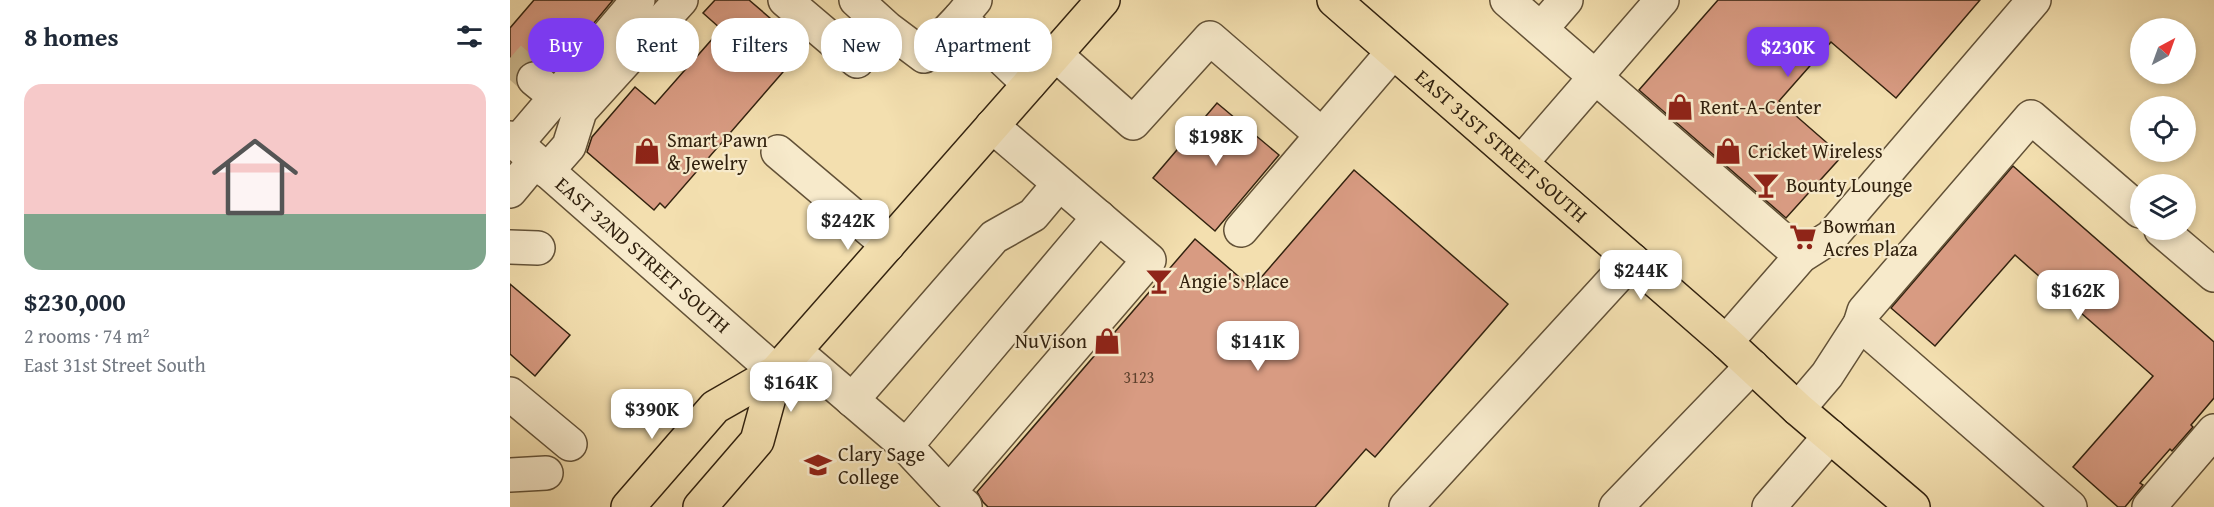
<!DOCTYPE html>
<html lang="en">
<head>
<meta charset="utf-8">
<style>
	body { margin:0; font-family:"Gentium Book Plus",serif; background:#f2f2f3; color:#1f2937; height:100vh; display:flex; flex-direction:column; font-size:22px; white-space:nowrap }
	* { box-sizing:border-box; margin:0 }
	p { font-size:20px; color:#747a83 }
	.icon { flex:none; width:33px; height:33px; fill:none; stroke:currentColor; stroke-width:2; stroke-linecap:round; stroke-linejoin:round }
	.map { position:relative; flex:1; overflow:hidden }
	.drawer { display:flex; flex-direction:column; background:#fff; width:510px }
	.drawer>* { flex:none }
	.guide { position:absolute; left:18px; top:18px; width:570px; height:54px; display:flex; gap:12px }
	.needle { width:39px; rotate:41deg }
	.fabs { position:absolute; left:1620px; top:18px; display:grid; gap:12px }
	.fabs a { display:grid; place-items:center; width:66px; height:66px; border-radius:50%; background:#fff; box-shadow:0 3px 9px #0003; font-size:30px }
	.price { position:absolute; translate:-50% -51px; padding:0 14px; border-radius:12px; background:#fff; color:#222; font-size:20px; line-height:39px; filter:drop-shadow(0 2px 3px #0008) }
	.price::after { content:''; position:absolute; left:50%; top:36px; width:18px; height:14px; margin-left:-9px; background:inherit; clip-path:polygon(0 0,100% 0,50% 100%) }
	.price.selected { background:#7c3aed; color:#fff }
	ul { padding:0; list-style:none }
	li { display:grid; align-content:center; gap:12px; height:318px; padding:0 24px }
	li+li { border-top:2px solid #e0e1e3 }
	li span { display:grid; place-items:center; height:186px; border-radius:18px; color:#555 }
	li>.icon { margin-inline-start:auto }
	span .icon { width:108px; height:108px; fill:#fffc; stroke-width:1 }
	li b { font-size:26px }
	h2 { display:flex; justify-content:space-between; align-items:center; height:72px; padding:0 24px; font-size:26px }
	.tag { padding:0 21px; border-radius:24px; background:#fff; box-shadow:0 3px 9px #0003; font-size:21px; line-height:54px }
	.tag.selected { background:#7c3aed; color:#fff }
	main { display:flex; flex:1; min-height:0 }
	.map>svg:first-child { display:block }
	.building { fill:#d89b82; stroke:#32220f; stroke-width:1.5 }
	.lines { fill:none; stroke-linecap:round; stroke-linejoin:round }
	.minor-tunnel { stroke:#ccb98f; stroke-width:33; stroke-dasharray:33 16; stroke-linecap:butt }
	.minor-casing { stroke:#625137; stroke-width:36 }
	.major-casing { stroke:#32220f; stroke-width:36 }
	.minor { stroke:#f7eacb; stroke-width:33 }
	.major { stroke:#f3dfaf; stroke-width:33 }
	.labels { text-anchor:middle; stroke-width:4.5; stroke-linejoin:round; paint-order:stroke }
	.number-label { font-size:16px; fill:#5c402c }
	.poi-label { font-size:20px; fill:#32220f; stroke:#f7eacb; text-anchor:start }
	.street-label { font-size:20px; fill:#32220f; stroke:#f7eacb }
</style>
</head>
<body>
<main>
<section class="drawer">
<h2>8 homes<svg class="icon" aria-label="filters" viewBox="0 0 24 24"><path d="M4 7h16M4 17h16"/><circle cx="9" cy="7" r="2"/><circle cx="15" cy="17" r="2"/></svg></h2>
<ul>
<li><span style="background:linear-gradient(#f6c9c9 70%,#7fa58c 0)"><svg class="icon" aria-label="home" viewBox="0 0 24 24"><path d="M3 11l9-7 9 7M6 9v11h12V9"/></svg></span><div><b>$230,000</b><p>2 rooms · 74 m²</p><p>East 31st Street South</p></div></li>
</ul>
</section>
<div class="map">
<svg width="1704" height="507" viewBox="0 0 1704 507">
	<rect width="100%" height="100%" fill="#f3dfaf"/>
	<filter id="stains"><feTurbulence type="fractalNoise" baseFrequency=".00333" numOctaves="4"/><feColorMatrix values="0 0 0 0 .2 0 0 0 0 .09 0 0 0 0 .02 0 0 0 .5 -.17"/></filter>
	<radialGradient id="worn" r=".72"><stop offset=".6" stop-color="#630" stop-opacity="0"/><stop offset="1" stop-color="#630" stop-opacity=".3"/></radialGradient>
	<g class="building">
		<polygon points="24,0 103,0 44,71 28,61 18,61 9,68 6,75 6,83 0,77 0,28"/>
		<polygon points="205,0 239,0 288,42 279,51 286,57 155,208 150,203 144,210 77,152 82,137 125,87 145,104 211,29 193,13"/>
		<polygon points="1208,0 1470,0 1386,98 1321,42 1269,101 1332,156 1276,218 1129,90"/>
		<polygon points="707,103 769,155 705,231 643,178"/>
		<polygon points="1503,166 1704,342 1704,398 1681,425 1683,427 1662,451 1660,449 1630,483 1633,485 1615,507 1608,507 1563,467 1643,376 1505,255 1425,346 1381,308"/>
		<polygon points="844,170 998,304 865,457 856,449 805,507 478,507 473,502 467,492 685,239 742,288"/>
		<polygon points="0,284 60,335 25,376 0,354"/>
	</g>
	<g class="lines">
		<polyline class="minor-tunnel" points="0,58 24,79"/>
		<defs>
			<g id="minor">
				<polyline points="275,0 347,61"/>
				<polyline points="346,0 378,29 414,56 450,18"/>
				<polyline points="465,0 450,18 519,84"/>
				<polyline points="997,0 1291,256"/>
				<polyline points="1031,29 1056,0"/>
				<polyline points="545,54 623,123 700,38 812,135"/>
				<polyline points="46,97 128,0"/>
				<path id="s1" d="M0 138 266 372"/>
				<polyline points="6,144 46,97 24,79"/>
				<polyline points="268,152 378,245"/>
				<polyline points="1011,163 1152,0"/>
				<polyline points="37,171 59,146 70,111 171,0"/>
				<polyline points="0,191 25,161"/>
				<polyline points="731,230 883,52"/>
				<polyline points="1651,230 1704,275"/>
				<polyline points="0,247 28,248"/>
				<polyline points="1350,324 1354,311 1521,117 1630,211"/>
				<polyline points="1216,342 1291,256 1321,237 1524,0"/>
				<polyline points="285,351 396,446 439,492 455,506"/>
				<polyline points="0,394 60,444"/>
				<polyline points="342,400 484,237 523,215 549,184"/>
				<polyline points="1288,409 1317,375 1350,324 1560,507"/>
				<polyline points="396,446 589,217"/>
				<polyline points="0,475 36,473"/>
				<polyline points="439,492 639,260 482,126"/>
				<polyline points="896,507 1122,260"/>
				<polyline points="1106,507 1242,366"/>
				<polyline points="1259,507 1320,436"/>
				<polyline points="1639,507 1704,431"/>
			</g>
			<g id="major">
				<path id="s2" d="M824 0 1216 342 1288 409 1403 507"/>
				<polyline points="118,507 205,407 266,372 593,0"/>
				<polyline points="190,507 247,441 266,372"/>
			</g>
		</defs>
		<use href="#minor" class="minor-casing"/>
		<use href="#major" class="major-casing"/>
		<use href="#minor" class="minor"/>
		<use href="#major" class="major"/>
	</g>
	<defs>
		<symbol id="shop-bare" viewBox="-9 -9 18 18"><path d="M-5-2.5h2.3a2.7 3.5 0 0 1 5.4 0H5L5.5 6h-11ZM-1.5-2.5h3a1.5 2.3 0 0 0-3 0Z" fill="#8f2418" stroke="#f7eacb" stroke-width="2.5" paint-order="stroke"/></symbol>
		<symbol id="bar-bare" viewBox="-9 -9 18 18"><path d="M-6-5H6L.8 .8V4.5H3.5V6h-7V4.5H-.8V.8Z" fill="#8f2418" stroke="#f7eacb" stroke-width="2.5" paint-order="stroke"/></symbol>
		<symbol id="supermarket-bare" viewBox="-9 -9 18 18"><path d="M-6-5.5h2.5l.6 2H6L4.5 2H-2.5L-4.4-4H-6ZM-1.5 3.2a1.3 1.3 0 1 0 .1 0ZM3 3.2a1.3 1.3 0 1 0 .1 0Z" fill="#8f2418" stroke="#f7eacb" stroke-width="2.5" paint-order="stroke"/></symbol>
		<symbol id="university-bare" viewBox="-9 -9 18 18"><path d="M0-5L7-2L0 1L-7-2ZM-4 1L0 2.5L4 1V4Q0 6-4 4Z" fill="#8f2418" stroke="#f7eacb" stroke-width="2.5" paint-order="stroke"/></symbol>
	</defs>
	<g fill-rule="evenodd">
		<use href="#shop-bare" x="1151" y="88" width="38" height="38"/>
		<use href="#shop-bare" x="118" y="132" width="38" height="38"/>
		<use href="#shop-bare" x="1199" y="132" width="38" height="38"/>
		<use href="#bar-bare" x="1237" y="166" width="38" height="38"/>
		<use href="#supermarket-bare" x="1274" y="218" width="38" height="38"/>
		<use href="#bar-bare" x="630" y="262" width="38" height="38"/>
		<use href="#shop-bare" x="578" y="322" width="38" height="38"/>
		<use href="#university-bare" x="289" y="446" width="38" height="38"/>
	</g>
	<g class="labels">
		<g class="number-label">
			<text x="629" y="383">3123</text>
		</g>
		<g class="poi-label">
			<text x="1190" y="114">Rent-A-Center</text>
			<text x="157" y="147">Smart Pawn<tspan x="157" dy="23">&amp; Jewelry</tspan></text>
			<text x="1238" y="158">Cricket Wireless</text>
			<text x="1276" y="192">Bounty Lounge</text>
			<text x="1313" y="233">Bowman<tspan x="1313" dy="23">Acres Plaza</tspan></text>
			<text x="669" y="288">Angie's Place</text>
			<text x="577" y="348" text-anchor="end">NuVison</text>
			<text x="328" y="461">Clary Sage<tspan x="328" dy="23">College</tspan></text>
		</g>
		<g class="street-label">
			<text dy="7" stroke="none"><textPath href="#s2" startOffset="222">EAST 31ST STREET SOUTH</textPath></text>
			<text dy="7" stroke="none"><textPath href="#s1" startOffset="177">EAST 32ND STREET SOUTH</textPath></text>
		</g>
	</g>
	<rect width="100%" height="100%" filter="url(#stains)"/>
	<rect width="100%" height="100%" fill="url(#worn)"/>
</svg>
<div class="fabs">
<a><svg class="needle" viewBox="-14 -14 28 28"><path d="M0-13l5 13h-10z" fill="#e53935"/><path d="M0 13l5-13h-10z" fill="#747a83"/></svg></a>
<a><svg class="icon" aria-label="locate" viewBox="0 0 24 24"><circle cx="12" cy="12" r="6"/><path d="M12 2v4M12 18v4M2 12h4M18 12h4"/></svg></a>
<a><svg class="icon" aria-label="layers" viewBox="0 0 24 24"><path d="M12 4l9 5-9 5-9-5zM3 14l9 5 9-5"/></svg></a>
</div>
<b class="price selected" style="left:1278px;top:78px">$230K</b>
<b class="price" style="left:706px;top:167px">$198K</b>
<b class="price" style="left:338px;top:251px">$242K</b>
<b class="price" style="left:1131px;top:301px">$244K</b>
<b class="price" style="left:1568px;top:321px">$162K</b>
<b class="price" style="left:748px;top:372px">$141K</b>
<b class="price" style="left:281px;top:413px">$164K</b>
<b class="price" style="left:142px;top:440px">$390K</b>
<div class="guide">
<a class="tag selected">Buy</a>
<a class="tag">Rent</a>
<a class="tag">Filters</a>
<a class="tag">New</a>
<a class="tag">Apartment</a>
</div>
</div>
</main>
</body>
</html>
